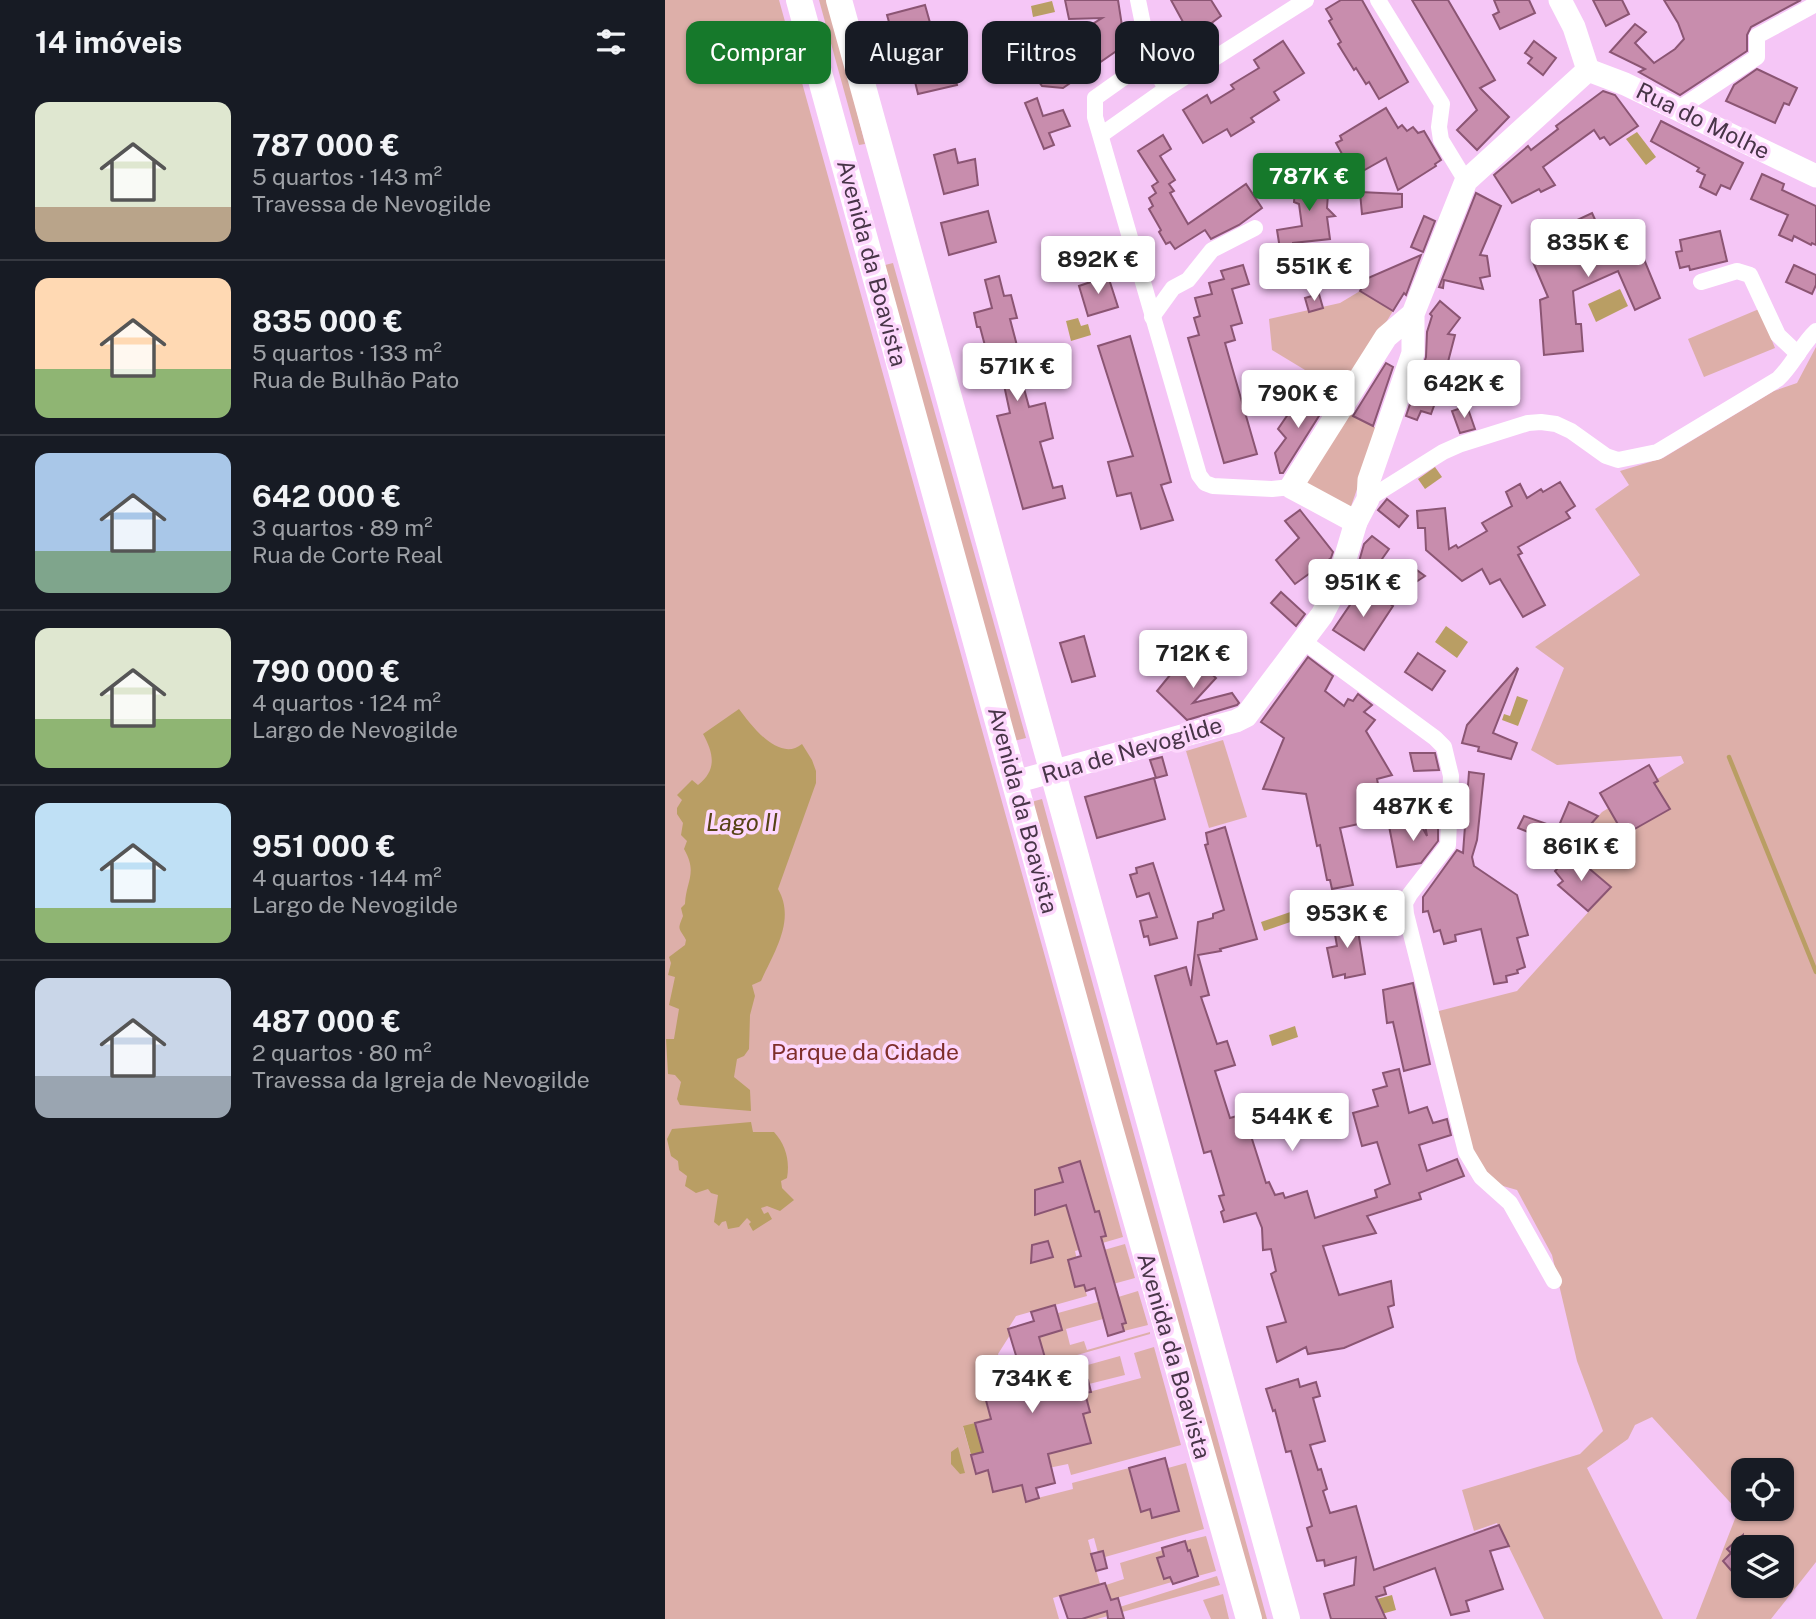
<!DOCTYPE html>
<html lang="pt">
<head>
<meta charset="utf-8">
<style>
	body { margin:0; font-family:"Public Sans",sans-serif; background:#242831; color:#f1f3f6; height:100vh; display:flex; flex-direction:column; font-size:26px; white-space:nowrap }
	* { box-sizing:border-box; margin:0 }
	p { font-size:23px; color:#9ea1a6 }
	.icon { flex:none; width:38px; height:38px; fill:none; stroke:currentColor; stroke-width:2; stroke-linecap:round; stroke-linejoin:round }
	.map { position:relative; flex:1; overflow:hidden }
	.side { display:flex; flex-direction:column; background:#171b24; width:665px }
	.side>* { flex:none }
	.guide { position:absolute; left:21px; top:21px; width:665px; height:63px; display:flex; gap:14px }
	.controls { position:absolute; left:1066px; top:1458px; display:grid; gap:14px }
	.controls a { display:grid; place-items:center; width:63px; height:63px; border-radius:14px; background:#171b24; box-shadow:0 2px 5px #0004; font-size:35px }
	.price { position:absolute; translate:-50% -60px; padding:0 16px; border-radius:7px; background:#fff; color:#222; font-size:23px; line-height:46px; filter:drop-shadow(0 2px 4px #0008) }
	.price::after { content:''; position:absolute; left:50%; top:42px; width:21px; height:16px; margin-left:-10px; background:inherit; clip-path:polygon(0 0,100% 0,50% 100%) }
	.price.current { background:#16792b; color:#fff }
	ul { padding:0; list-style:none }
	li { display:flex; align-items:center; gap:21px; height:175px; padding:0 35px }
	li+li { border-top:2px solid #363941 }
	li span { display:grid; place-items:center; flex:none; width:196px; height:140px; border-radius:14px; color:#555 }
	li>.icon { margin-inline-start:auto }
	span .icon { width:84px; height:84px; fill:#fffc; stroke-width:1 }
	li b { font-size:30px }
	h2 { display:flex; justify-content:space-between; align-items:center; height:84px; padding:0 35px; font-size:30px }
	.pill { padding:0 24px; border-radius:14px; background:#171b24; box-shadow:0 2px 5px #0004; font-size:24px; line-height:63px }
	.pill.current { background:#16792b; color:#fff }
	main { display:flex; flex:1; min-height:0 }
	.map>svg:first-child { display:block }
	.green { fill:#ddafa9; fill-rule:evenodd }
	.water { fill:#b99e64 }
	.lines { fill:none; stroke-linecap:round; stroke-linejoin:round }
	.stream { stroke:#b99e64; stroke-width:4.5 }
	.building { fill:#c88dad; stroke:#8b5573; stroke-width:2 }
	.street { stroke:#fff; stroke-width:16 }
	.secondary { stroke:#fff; stroke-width:23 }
	.primary { stroke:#fff; stroke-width:26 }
	.labels { text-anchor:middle; stroke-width:7; stroke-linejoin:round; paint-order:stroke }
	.street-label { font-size:23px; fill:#483548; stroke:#fdd7fd }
	.park-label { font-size:23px; fill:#7f2f2b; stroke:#fdd7fd }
	.water-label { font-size:24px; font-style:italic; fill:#564315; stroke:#fdd7fd }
</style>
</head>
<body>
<main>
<section class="side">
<h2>14 imóveis<svg class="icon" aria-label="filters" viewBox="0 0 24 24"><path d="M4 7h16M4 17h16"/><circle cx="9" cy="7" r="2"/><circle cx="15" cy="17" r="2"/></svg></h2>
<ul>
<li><span style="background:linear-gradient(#dfe7d0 75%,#b9a48a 0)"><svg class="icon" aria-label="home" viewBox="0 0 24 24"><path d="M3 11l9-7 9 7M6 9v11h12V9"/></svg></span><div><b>787 000 €</b><p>5 quartos · 143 m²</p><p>Travessa de Nevogilde</p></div></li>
<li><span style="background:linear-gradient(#ffd9b3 65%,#8fb573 0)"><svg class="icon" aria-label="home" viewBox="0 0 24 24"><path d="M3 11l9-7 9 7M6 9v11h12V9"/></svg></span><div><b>835 000 €</b><p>5 quartos · 133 m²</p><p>Rua de Bulhão Pato</p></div></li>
<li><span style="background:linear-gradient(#a9c7e8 70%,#7fa58c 0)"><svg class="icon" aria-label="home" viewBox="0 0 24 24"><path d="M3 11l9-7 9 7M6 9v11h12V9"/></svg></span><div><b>642 000 €</b><p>3 quartos · 89 m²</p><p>Rua de Corte Real</p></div></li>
<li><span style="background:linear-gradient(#dfe7d0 65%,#8fb573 0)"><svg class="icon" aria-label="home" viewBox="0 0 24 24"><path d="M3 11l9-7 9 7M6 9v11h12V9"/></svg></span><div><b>790 000 €</b><p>4 quartos · 124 m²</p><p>Largo de Nevogilde</p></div></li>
<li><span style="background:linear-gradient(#bfe0f5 75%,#8fb573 0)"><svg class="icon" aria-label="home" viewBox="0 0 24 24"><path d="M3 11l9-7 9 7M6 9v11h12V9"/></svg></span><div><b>951 000 €</b><p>4 quartos · 144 m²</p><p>Largo de Nevogilde</p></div></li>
<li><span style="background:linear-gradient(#c9d6e8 70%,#9aa5b1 0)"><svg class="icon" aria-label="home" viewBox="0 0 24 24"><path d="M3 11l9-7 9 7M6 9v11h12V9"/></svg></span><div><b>487 000 €</b><p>2 quartos · 80 m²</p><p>Travessa da Igreja de Nevogilde</p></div></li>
</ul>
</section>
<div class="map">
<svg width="1151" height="1619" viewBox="0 0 1151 1619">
	<rect width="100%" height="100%" fill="#f5c6f6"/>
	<g class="green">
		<polygon points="0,0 114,0 458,1237 410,1251 413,1264 405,1267 410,1287 419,1285 422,1296 351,1316 343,1329 345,1335 333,1354 343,1387 319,1393 326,1419 298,1427 311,1473 426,1443 418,1414 420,1393 476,1378 469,1353 489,1347 516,1445 406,1475 403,1464 354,1474 361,1501 408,1489 407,1483 464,1468 476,1511 485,1509 488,1518 514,1510 503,1468 521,1463 539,1529 440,1557 438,1551 433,1553 429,1538 423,1540 435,1584 388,1598 394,1619 0,1619"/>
		<polygon points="154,0 164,0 200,144 194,145"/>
		<polygon points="228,263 361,738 349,741 220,265"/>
		<polygon points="695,291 728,311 678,393 607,350 604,319 675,303"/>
		<polygon points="1094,309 1110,348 1039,377 1023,339"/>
		<path d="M1151 347V1562L1106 1619H1031L1073 1511 987 1417 970 1425 963 1439 922 1468 998 1619H879L832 1523 809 1531 797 1490 915 1454 938 1431 912 1361 887 1255 852 1190 838 1186 813 1168 766 1013 852 991 945 888 903 850 937 812 1019 763 1016 756 892 765 866 750 899 668 870 647 975 575 930 509 964 485 955 471 998 458 1109 391 1132 383ZM1078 1470H1116V1508H1078ZM1078 1547H1116V1586H1078Z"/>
		<polygon points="680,411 713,429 683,515 633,487"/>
		<polygon points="558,740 582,817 544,828 521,751"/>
		<polygon points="377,799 602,1619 592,1619 366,802"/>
		<polygon points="460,1244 470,1278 448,1284 439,1250"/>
		<polygon points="473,1291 483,1325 459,1331 457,1324 461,1323 450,1298"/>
		<polygon points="433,1302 438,1319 401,1329 405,1345 419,1341 422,1350 485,1332 485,1334 381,1364 374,1337 397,1330 393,1313"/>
		<polygon points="455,1356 460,1375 424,1384 419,1366"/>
		<polygon points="541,1536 551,1571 533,1576 525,1551 523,1551 520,1541"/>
		<polygon points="498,1550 499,1556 492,1559 499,1579 506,1577 507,1582 445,1600 441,1585 459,1579 455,1563"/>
		<polygon points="552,1576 555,1585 432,1619 417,1619"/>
		<polygon points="558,1594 564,1619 546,1619 538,1600"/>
	</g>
	<g class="water">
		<polygon points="387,1 390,12 368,17 366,6"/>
		<polygon points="972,132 991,157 981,165 961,139"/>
		<polygon points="955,289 963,306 931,322 923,304"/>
		<polygon points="413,318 416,326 423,324 426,335 406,341 401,321"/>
		<polygon points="770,467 777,477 760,489 753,479"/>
		<polygon points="781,626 803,642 792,658 770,642"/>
		<polygon points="852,696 863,700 853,726 837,720 839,714 845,716"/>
		<path d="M74 709C86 725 114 763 137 744L147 760 151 771V783L113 889C131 920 109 952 96 981L87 985 90 996 85 1015 84 1049 79 1056 72 1059 69 1077 85 1090 86 1111 15 1105 12 1099 16 1082 10 1075 3 1074 1 1039H9L14 1009 4 1005 10 977 3 975 6 963 4 957 20 945 21 940C14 927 12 931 18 916L16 908 20 904C21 881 33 873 19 849L22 841 16 835 18 823 12 814V808L17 800 12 795 27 780 33 785C52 770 49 754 38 734Z"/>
		<polygon points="634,909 637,918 599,931 596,922"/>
		<polygon points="630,1026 633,1037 607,1046 604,1035"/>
		<path d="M86 1122 88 1132H109C121 1145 125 1161 122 1178L116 1181 117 1188 129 1200 115 1211 102 1206 96 1208 99 1214 103 1212 107 1219 88 1231 84 1224 86 1222 82 1218 74 1227 63 1229 61 1221 57 1222 54 1226 49 1222 53 1195 46 1193 43 1189 31 1193 20 1186 22 1176 14 1170 13 1161 6 1156 2 1139 7 1129Z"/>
		<polygon points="310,1423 318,1452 306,1455 298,1426"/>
		<polygon points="293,1447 300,1473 295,1474 286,1464 286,1452"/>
		<polygon points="727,1595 731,1610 706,1617 701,1602"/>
	</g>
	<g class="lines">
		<polyline class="stream" points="1064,757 1151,972"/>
	</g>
	<g class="building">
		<polygon points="400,0 453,0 460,45 398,88 377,86 366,71 397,52 400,41 437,18 404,19"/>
		<polygon points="506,0 546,0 556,16 529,36 527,31 524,33"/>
		<polygon points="676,0 697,0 743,82 714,99 704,82 701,84 691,68 689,70 673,44 676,42 664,21 667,19 661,9"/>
		<polygon points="747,0 783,0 830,80 815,88 844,117 812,150 792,130 812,110"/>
		<polygon points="829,0 864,0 870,13 835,29 828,15 834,12"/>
		<polygon points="928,0 957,0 964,14 941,26"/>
		<polygon points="999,0 1136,0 1086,27 1082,35 1082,51 1015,95 974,72 980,69 945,52 970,24 981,32 970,43 989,63 1010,49 1019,39 1013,23"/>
		<polygon points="260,5 273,51 283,49 292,85 253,94 241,44 231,47 222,15"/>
		<polygon points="618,41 639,73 609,92 614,100 586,118 589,122 566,136 562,129 538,143 518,110 542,95 546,103 569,89 566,85 594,68 589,60"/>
		<polygon points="869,41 891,58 878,75 863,63 867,58 860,53"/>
		<polygon points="1092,69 1132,88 1124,105 1119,103 1110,123 1061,101 1069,85"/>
		<polygon points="938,91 950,95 973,126 945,145 939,137 935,139 929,130 878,167 890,185 876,192 874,189 847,203 829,175 863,146 866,150 893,129 891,126"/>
		<polygon points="372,98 378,116 398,110 405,126 384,133 389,145 379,149 360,103"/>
		<polygon points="721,108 733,128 737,125 742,131 748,127 753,133 759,131 776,160 770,164 771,166 733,190 721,158 689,176 671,143 677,140 675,136"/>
		<polygon points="996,121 1078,163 1065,189 1056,185 1051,195 1035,187 1040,175 1032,171 1034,168 986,141"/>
		<polygon points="498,135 506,149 495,156 510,180 504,184 509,191 505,193 523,224 581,184 597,208 574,225 546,239 540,230 510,249 505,242 501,244 494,232 496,230 484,209 488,206 484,198 491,193 487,186 493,182 473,151"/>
		<polygon points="290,149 293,163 310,159 313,185 279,194 269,155"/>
		<polygon points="1097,174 1119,184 1117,190 1151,206 1151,245 1147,243 1146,245 1129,236 1127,241 1114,235 1123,215 1086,199"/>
		<polygon points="631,176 664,180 662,208 670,216 662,217 665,239 628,243 628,247 615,249 612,230 637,226 634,204 629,202"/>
		<polygon points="695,192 737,194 737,207 697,214"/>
		<polygon points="811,193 836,206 815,255 822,256 825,276 815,278 818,289 779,280 778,288 774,287"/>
		<polygon points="323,211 331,242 284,255 276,223"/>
		<polygon points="927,213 937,235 964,223 995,298 970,310 953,271 908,291 911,324 916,324 918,351 879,355 875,300 883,297 868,262 893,251 891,247 917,236 910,221"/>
		<polygon points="759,216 770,221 758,252 746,247"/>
		<polygon points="1055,231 1062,261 1025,270 1024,266 1015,268 1011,252 1017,251 1015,240"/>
		<polygon points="756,255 741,295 739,293 728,311 695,291 703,278"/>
		<polygon points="578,265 584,284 567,289 577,323 566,326 570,340 560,343 592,454 559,463 523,338 534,335 529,318 535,316 530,298 547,294 544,283 559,279 556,271"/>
		<polygon points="1129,265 1151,275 1151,285 1147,294 1121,282"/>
		<polygon points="334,276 339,296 346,295 352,318 345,319 361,380 357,381 364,407 380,403 388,438 375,442 388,488 397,486 400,498 358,509 332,416 345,413 339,385 331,387 315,327 312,327 309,313 327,308 320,280"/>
		<polygon points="443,276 453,307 423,316 414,286"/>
		<polygon points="654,294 658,308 644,312 640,298"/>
		<polygon points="775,301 795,318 783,334 790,335 778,381 766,414 756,411 752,420 741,416 761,357 762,332 767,316 765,314"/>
		<polygon points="465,336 506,482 496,485 508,520 476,529 466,493 452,496 443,462 468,456 433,346"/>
		<polygon points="721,363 728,367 708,426 688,416"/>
		<polygon points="668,387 671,389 618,473 615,473 610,453 621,438 613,429 628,407 633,410 639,400 652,408"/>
		<polygon points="802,406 810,429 795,433 787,411"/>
		<polygon points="895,482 910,506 901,512 905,518 853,547 857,553 853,555 880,605 858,617 835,579 825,584 817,569 797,581 761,550 760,528 753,528 752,511 780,508 784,549 791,545 793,548 822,531 817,523 847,506 841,492 855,484 862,498 876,489 878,492"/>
		<polygon points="722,499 743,516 734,527 713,510"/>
		<polygon points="635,510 668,552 666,558 630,584 611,560 634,538 620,521"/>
		<polygon points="707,536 724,549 703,579 691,572 699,544"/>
		<polygon points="742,563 760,576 742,588 730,571"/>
		<polygon points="704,590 728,606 699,650 668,630 687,602"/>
		<polygon points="616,592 640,614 631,626 606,603"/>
		<polygon points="419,636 430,676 407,682 395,643"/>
		<polygon points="523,653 551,678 528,703 567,693 574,703 572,705 522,720 492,691"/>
		<polygon points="753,653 780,671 767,690 740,672"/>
		<polygon points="643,657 668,676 660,691 679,706 683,699 688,701 693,694 707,705 699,712 710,720 701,731 727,775 712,779 713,784 710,785 717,819 675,828 688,885 667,889 665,880 662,880 655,845 652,846 641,794 598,789 619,738 596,722"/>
		<polygon points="852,668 853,669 828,733 852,743 846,759 813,751 814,747 797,743 802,725"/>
		<polygon points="745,753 770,753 774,770 749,771"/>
		<polygon points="497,757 502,775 491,778 485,760"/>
		<polygon points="984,765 993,781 989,783 1005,809 959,835 935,793"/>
		<polygon points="804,772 819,774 812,840 807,857 809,866 852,895 863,935 852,938 860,967 852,970 853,973 841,976 842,982 829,984 816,929 790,935 791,941 779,944 775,930 769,932 763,911 758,912 758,897 792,850 798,853"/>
		<polygon points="489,778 500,819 432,838 420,797"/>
		<polygon points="904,802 933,816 905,848 853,828 859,816 893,828"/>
		<polygon points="741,822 742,827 756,825 762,836 760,825 773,822 773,841 756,863 732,867 724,826"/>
		<polygon points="560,827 592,939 555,949 556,951 533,955 544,995 536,997 552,1044 562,1041 570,1065 550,1071 565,1118 579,1114 601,1183 604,1182 610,1195 618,1193 620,1198 642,1191 650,1218 712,1197 710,1190 725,1184 712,1142 697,1146 688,1113 713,1106 708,1090 722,1086 718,1073 734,1069 744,1113 762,1107 768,1123 782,1119 786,1135 754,1145 762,1171 792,1159 799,1176 754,1193 756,1199 702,1216 711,1233 658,1246 674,1295 726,1281 729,1305 723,1307 728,1327 679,1348 643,1354 641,1347 612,1362 602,1327 621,1322 606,1274 611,1271 606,1249 598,1250 597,1228 591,1213 559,1222 556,1212 559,1210 554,1196 559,1195 546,1151 539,1153 490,976 521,967 526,986 533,922 548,918 548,914 559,910 540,845 543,844 541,833"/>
		<polygon points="907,854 946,887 923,911 893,885 898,881 890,871"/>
		<polygon points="488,863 512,938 485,945 483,936 479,937 475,921 492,917 484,893 472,897 465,875 472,873 471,868"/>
		<polygon points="691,918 700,974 680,978 680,974 668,977 662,948 672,946 668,923"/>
		<polygon points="748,983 765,1064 739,1071 728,1022 722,1023 718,990"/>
		<polygon points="415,1161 430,1212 434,1211 441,1236 436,1237 461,1323 457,1324 459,1331 443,1336 430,1288 421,1291 419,1285 410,1287 403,1260 416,1256 401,1205 370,1215 370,1190 398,1182 394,1168"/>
		<polygon points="383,1241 388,1257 366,1263 367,1245"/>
		<polygon points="390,1305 397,1330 374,1337 385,1375 409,1368 414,1383 423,1380 426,1392 420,1393 425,1412 418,1414 426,1443 383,1454 390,1483 371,1488 374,1498 361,1502 357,1485 328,1492 323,1470 311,1474 306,1455 318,1452 310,1423 326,1419 319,1393 359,1382 343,1329 369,1321 366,1312"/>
		<polygon points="633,1379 635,1387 651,1382 655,1396 648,1398 660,1441 645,1445 653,1470 656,1469 662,1489 658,1491 665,1513 691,1506 709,1570 834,1525 844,1546 825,1551 838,1589 801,1601 804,1611 786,1615 770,1568 719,1587 721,1594 711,1597 721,1619 666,1619 659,1594 689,1585 691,1557 660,1566 659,1560 652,1561 642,1528 647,1526 626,1451 621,1452 610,1410 608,1411 601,1389"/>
		<polygon points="500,1458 514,1511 487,1518 485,1509 476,1512 464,1468"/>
		<polygon points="1078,1535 1078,1584 1058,1561 1066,1553 1062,1549"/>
		<polygon points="520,1541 523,1551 525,1550 533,1576 508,1584 505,1577 499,1579 492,1558 499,1556 497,1548"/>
		<polygon points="438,1551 442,1568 431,1571 426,1554"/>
		<polygon points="440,1583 446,1600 453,1598 459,1619 443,1619 442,1611 417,1619 403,1619 395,1596"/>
	</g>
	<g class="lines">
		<g class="street">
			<polyline points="473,0 485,59 430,98 430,117 534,475 540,483 548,486 607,489 626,487"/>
			<polyline points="713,0 777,104 774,127 776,140 801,181"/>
			<polyline points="485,59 501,89"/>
			<polyline points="1012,110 1092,57 1092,36 1151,4"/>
			<polyline points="436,135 501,89 641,0"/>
			<polyline points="1036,282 1072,271 1085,275 1113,335 1133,354"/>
			<polyline points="487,317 508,288 523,280 547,250 590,228"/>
			<path d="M703 499 778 452 796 444 863 423 876 422 891 424 906 431 941 456 953 460 992 452 1113 379C1128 365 1136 345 1151 331"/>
			<polyline points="638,641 770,738 779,747 786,776 783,845 745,894 740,903 741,914 801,1152 816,1177 845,1203 889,1281"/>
		</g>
		<g class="secondary">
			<polyline points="895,0 909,27 923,70"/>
			<polyline points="923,70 960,84 1151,176"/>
			<polyline points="748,314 721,337 626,487 691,522 703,499 704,480 748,353 748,314 801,181 923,70"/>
			<polyline points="350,782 571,721 581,716 657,615 672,586 691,522"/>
		</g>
		<g class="primary">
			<polyline points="134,0 443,1121 584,1619"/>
			<polyline points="174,0 622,1619"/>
		</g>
	</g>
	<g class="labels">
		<g class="street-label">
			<text transform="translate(1038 121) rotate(26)" y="8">Rua do Molhe</text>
			<text transform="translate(207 263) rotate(75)" y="8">Avenida da Boavista</text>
			<text transform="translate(467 750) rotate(-16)" y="8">Rua de Nevogilde</text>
			<text transform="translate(358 810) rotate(75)" y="8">Avenida da Boavista</text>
			<text transform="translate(509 1356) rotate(74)" y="8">Avenida da Boavista</text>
		</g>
		<g class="park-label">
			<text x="200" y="1060">Parque da Cidade</text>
		</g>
		<g class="water-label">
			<text x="77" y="831">Lago II</text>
		</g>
	</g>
</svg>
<div class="controls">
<a><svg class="icon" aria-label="locate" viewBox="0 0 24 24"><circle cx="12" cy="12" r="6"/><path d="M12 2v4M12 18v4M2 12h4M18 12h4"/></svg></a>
<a><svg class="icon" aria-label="layers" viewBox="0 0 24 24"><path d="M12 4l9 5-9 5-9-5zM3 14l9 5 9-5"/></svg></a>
</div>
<b class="price current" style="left:644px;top:213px">787K €</b>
<b class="price" style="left:923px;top:279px">835K €</b>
<b class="price" style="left:433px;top:296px">892K €</b>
<b class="price" style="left:649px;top:303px">551K €</b>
<b class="price" style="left:352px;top:403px">571K €</b>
<b class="price" style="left:799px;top:420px">642K €</b>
<b class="price" style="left:633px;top:430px">790K €</b>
<b class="price" style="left:698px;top:619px">951K €</b>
<b class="price" style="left:528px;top:690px">712K €</b>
<b class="price" style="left:748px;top:843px">487K €</b>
<b class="price" style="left:916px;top:883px">861K €</b>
<b class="price" style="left:682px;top:950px">953K €</b>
<b class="price" style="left:627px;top:1153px">544K €</b>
<b class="price" style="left:367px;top:1415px">734K €</b>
<div class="guide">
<a class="pill current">Comprar</a>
<a class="pill">Alugar</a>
<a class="pill">Filtros</a>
<a class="pill">Novo</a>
</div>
</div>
</main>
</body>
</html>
